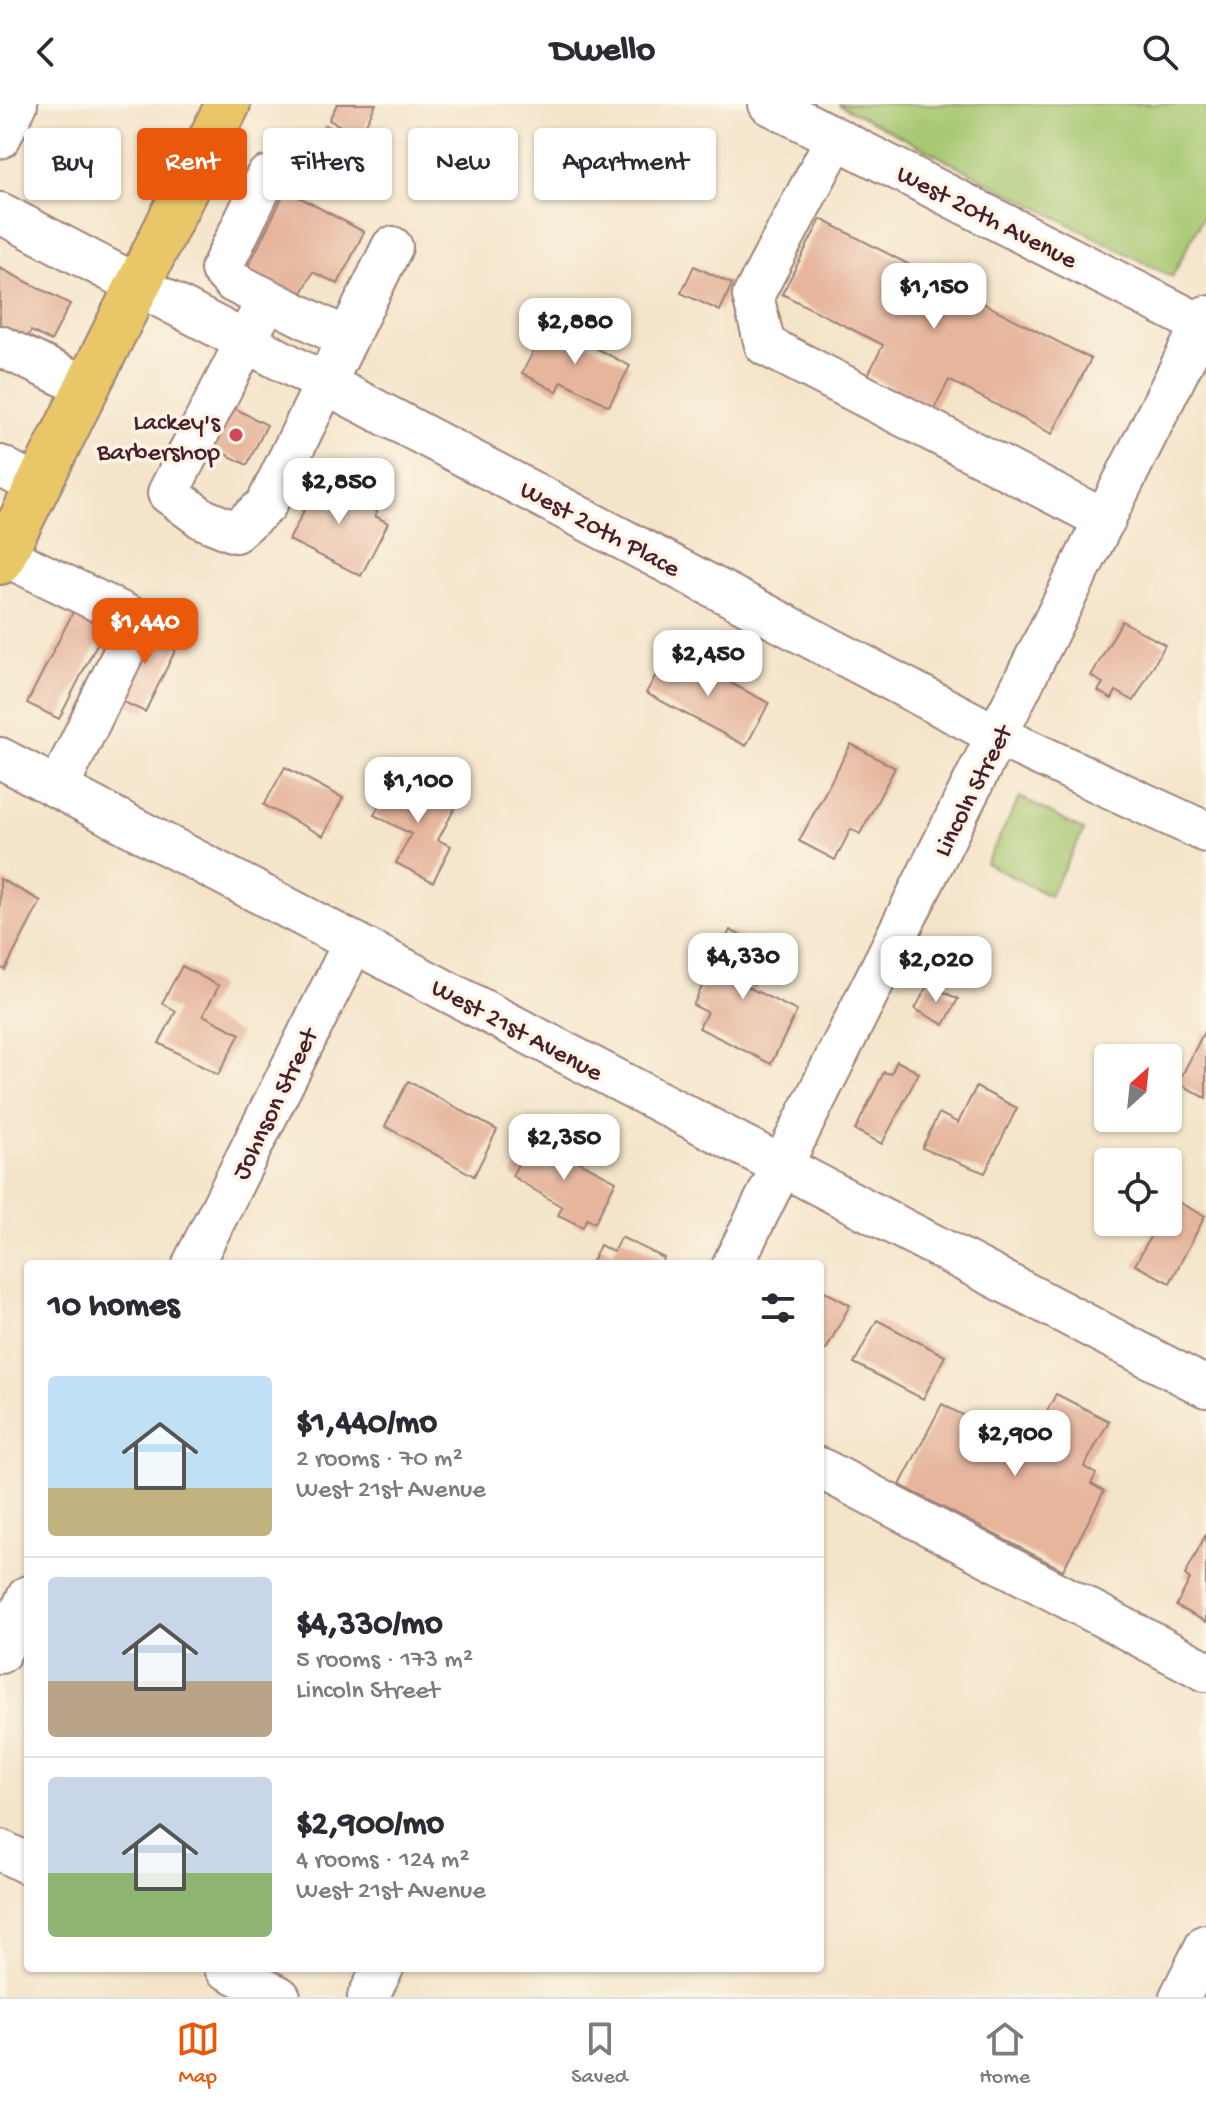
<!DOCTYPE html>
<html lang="en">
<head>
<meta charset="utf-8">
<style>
	body { margin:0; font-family:"Gochi Hand",sans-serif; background:#f7f7f7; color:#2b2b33; height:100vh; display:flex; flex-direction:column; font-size:30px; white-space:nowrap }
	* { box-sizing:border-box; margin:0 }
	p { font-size:26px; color:#7c7c81 }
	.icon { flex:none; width:44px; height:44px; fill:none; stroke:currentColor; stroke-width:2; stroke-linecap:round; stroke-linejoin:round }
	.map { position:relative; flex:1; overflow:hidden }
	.panel { position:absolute; left:24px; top:1156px; width:800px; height:712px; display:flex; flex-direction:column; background:#fff; border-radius:8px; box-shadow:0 2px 6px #0004 }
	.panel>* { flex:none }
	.guide { position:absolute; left:24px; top:24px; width:800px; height:72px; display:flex; gap:16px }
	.needle { width:52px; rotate:27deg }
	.controls { position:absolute; left:1094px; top:940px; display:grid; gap:16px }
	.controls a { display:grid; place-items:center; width:88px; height:88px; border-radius:8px; background:#fff; box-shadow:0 2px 6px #0004; font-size:40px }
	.price { position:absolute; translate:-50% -68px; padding:0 18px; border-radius:16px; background:#fff; color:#222; font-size:26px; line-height:52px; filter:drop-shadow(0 2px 4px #0008) }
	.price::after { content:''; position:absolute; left:50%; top:48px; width:24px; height:18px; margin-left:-12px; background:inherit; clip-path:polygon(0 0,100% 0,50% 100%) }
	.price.selected { background:#ea580c; color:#fff }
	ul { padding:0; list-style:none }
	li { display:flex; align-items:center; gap:24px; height:200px; padding:0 24px }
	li+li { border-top:2px solid #e1e1e2 }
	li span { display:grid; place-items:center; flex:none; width:224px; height:160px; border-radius:8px; color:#555 }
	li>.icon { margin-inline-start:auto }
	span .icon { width:96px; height:96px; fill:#fffc; stroke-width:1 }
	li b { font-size:34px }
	h2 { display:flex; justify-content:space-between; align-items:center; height:96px; padding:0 24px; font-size:34px }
	.chip { padding:0 28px; border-radius:8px; background:#fff; box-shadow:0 2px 6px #0004; font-size:28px; line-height:72px }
	.chip.selected { background:#ea580c; color:#fff }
	header { display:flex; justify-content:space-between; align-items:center; height:104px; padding:0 24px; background:#fff; font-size:36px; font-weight:800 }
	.tabs { display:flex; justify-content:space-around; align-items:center; height:112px; border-top:2px solid #e1e1e2; background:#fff; font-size:22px; color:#7c7c81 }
	.tabs a { display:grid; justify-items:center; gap:4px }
	.tabs .selected { color:#ea580c }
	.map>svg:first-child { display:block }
	.green { fill:#a5c66e; stroke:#78724c; stroke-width:2 }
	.building { fill:#e6b59c }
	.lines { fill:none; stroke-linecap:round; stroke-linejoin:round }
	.minor-casing { stroke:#9f827a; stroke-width:44 }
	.major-casing { stroke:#9f827a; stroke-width:48 }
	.minor { stroke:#fff; stroke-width:40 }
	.major { stroke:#e9c769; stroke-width:44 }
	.poi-dot { fill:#d1495b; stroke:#fcf5e5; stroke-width:3 }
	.labels { text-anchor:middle; stroke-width:7; stroke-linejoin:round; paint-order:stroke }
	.street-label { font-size:26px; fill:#4a1f2b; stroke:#fcf5e5 }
	.poi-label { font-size:26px; fill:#4a1f2b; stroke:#fcf5e5; text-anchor:end }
</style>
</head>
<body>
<header><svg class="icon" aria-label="back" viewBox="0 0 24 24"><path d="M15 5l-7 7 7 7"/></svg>Dwello<svg class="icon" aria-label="search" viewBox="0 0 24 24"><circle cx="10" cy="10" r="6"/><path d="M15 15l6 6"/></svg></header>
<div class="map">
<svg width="1206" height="1893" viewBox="0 0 1206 1893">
	<rect width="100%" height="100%" fill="#fcf5e5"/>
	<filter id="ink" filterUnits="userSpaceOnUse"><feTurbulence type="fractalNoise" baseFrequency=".0125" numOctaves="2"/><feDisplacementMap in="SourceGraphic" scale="16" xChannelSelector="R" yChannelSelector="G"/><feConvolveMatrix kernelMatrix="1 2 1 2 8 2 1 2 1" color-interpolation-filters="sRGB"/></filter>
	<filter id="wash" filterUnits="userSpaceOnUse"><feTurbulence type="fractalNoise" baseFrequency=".006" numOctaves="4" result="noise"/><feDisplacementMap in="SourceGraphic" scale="32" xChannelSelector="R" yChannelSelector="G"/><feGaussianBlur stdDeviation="1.8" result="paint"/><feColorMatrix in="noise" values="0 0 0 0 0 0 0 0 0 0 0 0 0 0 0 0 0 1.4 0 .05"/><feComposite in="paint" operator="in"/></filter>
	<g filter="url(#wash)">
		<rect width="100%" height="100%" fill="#f4e5ca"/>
		<g class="green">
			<polygon points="838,0 1206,0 1206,107 1172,173"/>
			<polygon points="1020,693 1084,727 1049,792 986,759"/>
		</g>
		<g id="blocks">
			<g class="building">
				<polygon points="337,0 376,0 360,32 329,16"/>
				<polygon points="325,21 360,39 337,83 302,64"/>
				<polygon points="286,86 364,128 338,180 313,168 300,193 246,167"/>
				<polygon points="821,115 1091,255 1052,330 949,276 934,305 868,271 883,241 782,190"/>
				<polygon points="694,162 732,180 720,207 681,189"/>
				<polygon points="0,164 70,200 51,237 31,227 20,247 0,236"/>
				<polygon points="548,219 630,262 609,302 562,277 557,288 522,269"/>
				<polygon points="226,300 267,321 247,361 206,340"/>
				<polygon points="324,367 357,384 349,398 354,395 377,407 375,412 388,419 361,472 289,436"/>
				<polygon points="75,504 107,520 59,615 27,599"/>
				<polygon points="142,516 181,535 145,608 111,592"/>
				<polygon points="1122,517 1165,541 1134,597 1116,587 1112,595 1098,587 1103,579 1091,572"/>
				<polygon points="669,547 769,599 746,642 646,589"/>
				<polygon points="851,640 895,664 860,730 851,725 835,756 799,737"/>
				<polygon points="285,663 343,694 323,732 264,701"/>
				<polygon points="395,671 456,702 438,736 451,742 433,778 396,759 411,730 374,711"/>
				<polygon points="0,775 41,797 5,866 0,863"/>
				<polygon points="730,826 771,847 754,881 730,868 727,873 797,907 771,960 699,924 707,908 693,901"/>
				<polygon points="182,862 219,882 203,911 240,930 218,971 159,939 176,907 162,899"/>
				<polygon points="928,880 958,895 944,921 915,905"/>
				<polygon points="1206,924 1206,994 1178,979"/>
				<polygon points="897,957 919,969 882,1040 855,1026 884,968 891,970"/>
				<polygon points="408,977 497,1026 474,1072 385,1022"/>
				<polygon points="976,983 1017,1004 985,1069 922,1044 939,1009 958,1019"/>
				<polygon points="532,1033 616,1077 595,1119 587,1115 583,1123 558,1111 562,1103 512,1072"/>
				<polygon points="1170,1094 1205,1112 1170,1179 1135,1161 1158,1118 1168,1118"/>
				<polygon points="621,1133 664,1154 661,1160 591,1160 600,1141 613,1148"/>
				<polygon points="820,1185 850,1201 826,1246 820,1243"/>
				<polygon points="877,1216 945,1252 923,1295 854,1259"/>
				<polygon points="1056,1290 1109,1317 1084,1363 1096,1370 1091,1380 1104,1387 1063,1466 900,1381 942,1300 1027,1345"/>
				<polygon points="1206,1430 1206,1518 1176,1502 1190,1475 1185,1471"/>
			</g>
		</g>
	</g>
	<g filter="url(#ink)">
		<use href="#blocks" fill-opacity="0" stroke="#9f827a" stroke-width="2"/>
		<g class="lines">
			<defs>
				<g id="minor">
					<polyline points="769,0 1206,223"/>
					<polyline points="0,34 17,0"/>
					<polyline points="836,34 753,192 765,241 1105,416"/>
					<polyline points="266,73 221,165 233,178 346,234"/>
					<polyline points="0,109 998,632 1206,728"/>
					<polyline points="267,196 168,389 203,415 235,428 266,401 392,143"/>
					<polyline points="0,242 87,283"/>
					<polyline points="0,362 38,382"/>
					<polyline points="3,451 139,517 58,684"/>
					<polyline points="0,654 1206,1283"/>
					<polyline points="193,1160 354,838"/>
					<polyline points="733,1160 1206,212"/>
					<polyline points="820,1364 1206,1567"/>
					<polyline points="0,1549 28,1492"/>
					<polyline points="0,1746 28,1760"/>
					<polyline points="225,1864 280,1893"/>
					<polyline points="368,1893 383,1864"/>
					<polyline points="1180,1893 1206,1841"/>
				</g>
				<polyline id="major" points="0,458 228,0"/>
			</defs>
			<use href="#minor" class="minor-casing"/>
			<use href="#major" class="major-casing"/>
			<use href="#minor" class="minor"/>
			<use href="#major" class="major"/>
		</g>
	</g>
	<circle class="poi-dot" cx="236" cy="331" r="8"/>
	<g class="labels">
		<g class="street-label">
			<text transform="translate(988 111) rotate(27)" y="9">West 20th Avenue</text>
			<text transform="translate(601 423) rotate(28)" y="9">West 20th Place</text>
			<text transform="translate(971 686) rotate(-63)" y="9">Lincoln Street</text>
			<text transform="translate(518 924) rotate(28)" y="9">West 21st Avenue</text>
			<text transform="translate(273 999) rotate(-64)" y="9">Johnson Street</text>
		</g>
		<g class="poi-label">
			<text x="220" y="325">Lackey's<tspan x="220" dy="30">Barbershop</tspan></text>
		</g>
	</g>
</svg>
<div class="controls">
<a><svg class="needle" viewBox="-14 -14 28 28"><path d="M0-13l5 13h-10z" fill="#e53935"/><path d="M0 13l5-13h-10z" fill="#7c7c81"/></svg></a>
<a><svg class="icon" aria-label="locate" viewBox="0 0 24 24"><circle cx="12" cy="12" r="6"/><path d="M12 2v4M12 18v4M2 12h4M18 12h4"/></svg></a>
</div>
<b class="price" style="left:934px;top:227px">$1,150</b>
<b class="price" style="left:575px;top:262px">$2,880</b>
<b class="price" style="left:339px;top:422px">$2,850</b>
<b class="price selected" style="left:145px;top:562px">$1,440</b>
<b class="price" style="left:708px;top:594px">$2,450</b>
<b class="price" style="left:418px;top:721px">$1,100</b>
<b class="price" style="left:743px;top:897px">$4,330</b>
<b class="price" style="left:936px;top:900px">$2,020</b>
<b class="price" style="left:564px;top:1078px">$2,350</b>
<b class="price" style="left:1015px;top:1374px">$2,900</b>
<div class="guide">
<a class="chip">Buy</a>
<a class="chip selected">Rent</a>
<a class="chip">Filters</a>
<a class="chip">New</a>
<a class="chip">Apartment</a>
</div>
<section class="panel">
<h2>10 homes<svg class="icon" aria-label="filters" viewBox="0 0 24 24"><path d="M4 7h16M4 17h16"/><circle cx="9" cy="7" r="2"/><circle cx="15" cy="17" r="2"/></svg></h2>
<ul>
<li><span style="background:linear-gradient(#bfe0f5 70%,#c2b280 0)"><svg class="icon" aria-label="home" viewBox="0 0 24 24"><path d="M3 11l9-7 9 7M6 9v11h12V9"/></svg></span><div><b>$1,440/mo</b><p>2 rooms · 70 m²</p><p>West 21st Avenue</p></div></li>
<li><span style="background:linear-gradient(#c9d6e8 65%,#b9a48a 0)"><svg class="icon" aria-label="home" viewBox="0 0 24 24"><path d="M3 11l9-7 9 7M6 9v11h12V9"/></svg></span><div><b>$4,330/mo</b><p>5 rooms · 173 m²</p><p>Lincoln Street</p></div></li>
<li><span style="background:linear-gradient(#c9d6e8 60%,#8fb573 0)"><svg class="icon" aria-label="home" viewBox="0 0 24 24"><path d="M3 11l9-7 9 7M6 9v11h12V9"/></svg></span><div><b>$2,900/mo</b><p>4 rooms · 124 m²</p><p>West 21st Avenue</p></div></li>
</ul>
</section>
</div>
<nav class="tabs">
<a class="selected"><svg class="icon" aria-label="map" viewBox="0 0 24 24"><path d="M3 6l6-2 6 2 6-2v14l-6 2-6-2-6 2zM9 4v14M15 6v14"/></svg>Map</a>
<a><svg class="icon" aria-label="saved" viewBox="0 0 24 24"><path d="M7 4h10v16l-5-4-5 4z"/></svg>Saved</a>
<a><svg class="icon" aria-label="home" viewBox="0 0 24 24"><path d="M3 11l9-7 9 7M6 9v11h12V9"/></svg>Home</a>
</nav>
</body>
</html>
